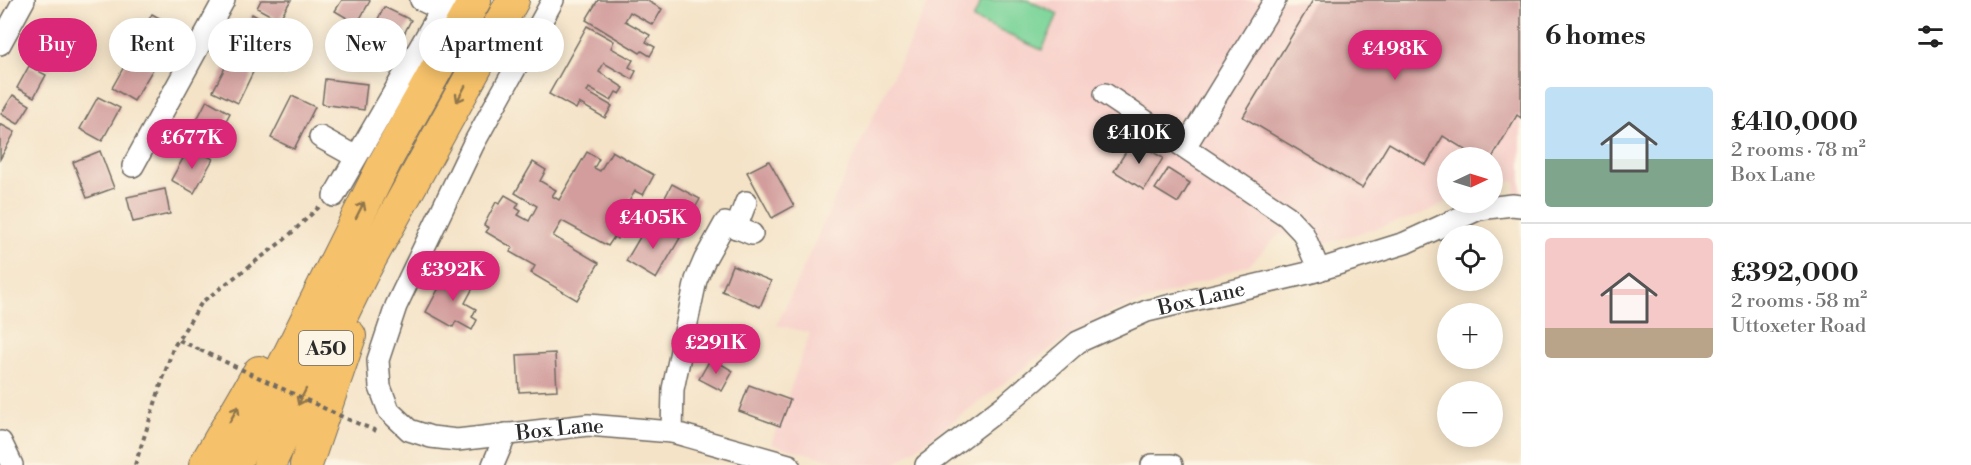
<!DOCTYPE html>
<html lang="en">
<head>
<meta charset="utf-8">
<style>
	body { margin:0; font-family:"Libre Bodoni",serif; background:#f6f6f6; color:#222; height:100vh; display:flex; flex-direction:column; font-size:22px; white-space:nowrap }
	* { box-sizing:border-box; margin:0 }
	p { font-size:20px; color:#767676 }
	.icon { flex:none; width:33px; height:33px; fill:none; stroke:currentColor; stroke-width:2; stroke-linecap:round; stroke-linejoin:round }
	.map { position:relative; flex:1; overflow:hidden }
	.side { display:flex; flex-direction:column; background:#fff; width:450px }
	.side>* { flex:none }
	.hud { position:absolute; left:18px; top:18px; width:570px; height:54px; display:flex; gap:12px }
	.needle { width:39px; rotate:86deg }
	.tools { position:absolute; left:1437px; top:147px; display:grid; gap:12px }
	.tools a { display:grid; place-items:center; width:66px; height:66px; border-radius:50%; background:#fff; box-shadow:0 3px 15px #0003; font-size:30px }
	.price { position:absolute; translate:-50% -51px; padding:0 14px; border-radius:21px; background:#db2777; color:#fff; font-size:20px; line-height:39px; filter:drop-shadow(0 2px 3px #0008) }
	.price::after { content:''; position:absolute; left:50%; top:36px; width:18px; height:14px; margin-left:-9px; background:inherit; clip-path:polygon(0 0,100% 0,50% 100%) }
	.price.current { background:#222; color:#fff }
	ul { padding:0; list-style:none }
	li { display:flex; align-items:center; gap:18px; height:150px; padding:0 24px }
	li+li { border-top:2px solid #e0e0e0 }
	li span { display:grid; place-items:center; flex:none; width:168px; height:120px; border-radius:6px; color:#555 }
	li>.icon { margin-inline-start:auto }
	span .icon { width:72px; height:72px; fill:#fffc; stroke-width:1 }
	li b { font-size:26px }
	h2 { display:flex; justify-content:space-between; align-items:center; height:72px; padding:0 24px; font-size:26px }
	.chip { padding:0 21px; border-radius:27px; background:#fff; box-shadow:0 3px 15px #0003; font-size:21px; line-height:54px }
	.chip.current { background:#db2777; color:#fff }
	main { display:flex; flex:1; min-height:0 }
	.map>svg:first-child { display:block }
	.built { fill:#f7d0ca }
	.green { fill:#7cd49a; stroke:#548062; stroke-width:1.5 }
	.building { fill:#d29d9c }
	.lines { fill:none; stroke-linecap:round; stroke-linejoin:round }
	.minor-casing { stroke:#716b62; stroke-width:24 }
	.highway-casing { stroke:#716b62; stroke-width:34 }
	.path { stroke:#716b62; stroke-width:4; stroke-dasharray:4.5 4.5; stroke-linecap:butt }
	.minor { stroke:#fff; stroke-width:21 }
	.highway { stroke:#f5c16b; stroke-width:32 }
	.path-bridge { stroke:#716b62; stroke-width:4; stroke-dasharray:4.5 4.5; stroke-linecap:butt }
	.oneway { stroke:#90764b }
	.labels { text-anchor:middle; stroke-width:5; stroke-linejoin:round; paint-order:stroke }
	.shield { fill:#fcf5e5; stroke:#6a6863; stroke-width:1.5 }
	.shield-label { font-size:20px; font-weight:bold; fill:#2b2b2b }
	.street-label { font-size:21px; fill:#2b2b2b; stroke:#fcf5e5 }
</style>
</head>
<body>
<main>
<div class="map">
<svg width="1521" height="465" viewBox="0 0 1521 465">
	<rect width="100%" height="100%" fill="#fcf5e5"/>
	<filter id="ink" filterUnits="userSpaceOnUse"><feTurbulence type="fractalNoise" baseFrequency=".0167" numOctaves="2"/><feDisplacementMap in="SourceGraphic" scale="12" xChannelSelector="R" yChannelSelector="G"/><feConvolveMatrix kernelMatrix="1 2 1 2 8 2 1 2 1" color-interpolation-filters="sRGB"/></filter>
	<filter id="wash" filterUnits="userSpaceOnUse"><feTurbulence type="fractalNoise" baseFrequency=".008" numOctaves="4" result="noise"/><feDisplacementMap in="SourceGraphic" scale="24" xChannelSelector="R" yChannelSelector="G"/><feGaussianBlur stdDeviation="1.35" result="paint"/><feColorMatrix in="noise" values="0 0 0 0 0 0 0 0 0 0 0 0 0 0 0 0 0 1.4 0 .05"/><feComposite in="paint" operator="in"/></filter>
	<g filter="url(#wash)">
		<rect width="100%" height="100%" fill="#f4e3c7"/>
		<polygon class="built" points="930,0 1521,0 1521,202 1514,201 1516,181 1493,184 1492,158 1448,158 1447,202 1417,216 1317,246 1280,234 1250,264 1182,289 1102,315 1054,346 894,465 851,465 771,444 810,333 777,325 864,135"/>
		<polygon class="green" points="982,0 1027,0 1058,14 1042,50 973,19"/>
		<g id="blocks">
			<g class="building">
				<polygon points="261,0 291,0 279,20 257,8"/>
				<polygon points="342,0 369,0 370,1 357,24 335,11"/>
				<polygon points="598,0 646,0 662,9 653,25 630,12 625,21 650,35 646,42 655,47 650,56 642,51 640,53 586,20"/>
				<polygon points="1313,0 1521,0 1521,118 1517,115 1492,158 1479,158 1443,136 1426,165 1389,143 1362,188 1243,117"/>
				<polygon points="384,7 411,20 399,44 372,31"/>
				<polygon points="152,14 174,26 157,57 135,44"/>
				<polygon points="252,14 276,28 256,61 233,48"/>
				<polygon points="587,26 614,41 611,48 633,60 629,67 636,71 632,79 604,63 599,72 624,88 620,94 616,92 611,101 589,88 587,92 612,106 605,118 579,103 576,109 549,94"/>
				<polygon points="50,29 67,39 50,69 33,59"/>
				<polygon points="130,56 153,69 134,101 112,88"/>
				<polygon points="230,58 254,70 238,103 213,91"/>
				<polygon points="29,66 46,75 34,97 17,88"/>
				<polygon points="325,79 367,84 364,110 322,104"/>
				<polygon points="13,95 30,105 18,124 1,114"/>
				<polygon points="292,96 315,107 294,149 271,138"/>
				<polygon points="98,97 120,108 102,141 80,129"/>
				<polygon points="207,100 230,113 212,147 189,135"/>
				<polygon points="0,124 15,132 0,159"/>
				<polygon points="1133,140 1163,158 1144,190 1114,171"/>
				<polygon points="190,146 213,159 194,193 171,180"/>
				<polygon points="100,151 114,188 87,198 73,162"/>
				<polygon points="612,151 654,175 643,195 635,191 627,205 634,209 617,239 614,237 608,246 562,221 553,236 599,263 577,300 531,273 535,266 510,252 513,248 486,232 489,228 484,225 496,202 499,204 505,195 519,203 516,208 521,211 518,215 529,221 537,206 515,193 533,162 546,170 540,181 556,190 552,196 559,200 587,152 599,159 594,168 600,171"/>
				<polygon points="769,161 794,206 772,218 747,172"/>
				<polygon points="1168,169 1190,183 1178,203 1155,189"/>
				<polygon points="672,184 700,199 685,226 658,211"/>
				<polygon points="165,189 170,214 133,222 127,197"/>
				<polygon points="650,220 680,238 656,279 626,261"/>
				<polygon points="732,265 771,281 760,307 722,291"/>
				<polygon points="448,271 474,286 465,303 476,309 472,317 477,320 472,330 456,321 453,327 426,312"/>
				<polygon points="555,353 557,390 519,392 517,355"/>
				<polygon points="711,358 733,371 722,391 699,379"/>
				<polygon points="749,385 790,400 780,426 739,411"/>
			</g>
		</g>
	</g>
	<g filter="url(#ink)">
		<use href="#blocks" fill-opacity="0" stroke="#716b62" stroke-width="1.5"/>
		<g class="lines">
			<defs>
				<g id="minor">
					<polyline points="421,0 442,10"/>
					<path id="s1" d="M553 0 473 145 396 306 378 360 380 387 389 411 409 430 431 437 457 440 588 425 672 432 789 465"/>
					<polyline points="0,44 24,0"/>
					<polyline points="1105,94 1287,216 1303,233 1319,270"/>
					<polyline points="320,137 356,157"/>
					<polyline points="1185,147 1275,0"/>
					<polyline points="133,166 224,0"/>
					<polyline points="334,196 447,0"/>
					<polyline points="736,228 746,202"/>
					<polyline points="672,432 673,389 696,280 705,259 725,223 752,234"/>
					<polyline points="1,442 12,465"/>
					<polyline points="493,465 506,434"/>
					<path id="s2" d="M926 465 1009 402 1078 342 1147 311 1312 272 1405 243 1479 209 1512 205 1521 206"/>
					<polyline points="1152,465 1172,465"/>
				</g>
				<g id="highway">
					<polyline points="205,465 259,372"/>
					<polyline points="234,465 385,162 475,0"/>
					<polyline points="269,465 362,274 513,0"/>
					<polyline points="306,465 350,336"/>
				</g>
			</defs>
			<use href="#minor" class="minor-casing"/>
			<use href="#highway" class="highway-casing"/>
			<g class="path">
				<polyline points="179,340 200,350"/>
				<polyline points="347,419 379,432"/>
				<polyline points="135,465 173,348 202,302 284,240 319,207"/>
			</g>
			<use href="#minor" class="minor"/>
			<use href="#highway" class="highway"/>
			<polyline class="path-bridge" points="200,350 347,419"/>
		</g>
		<defs><path id="oneway-shaft" d="M-6 0H5M1.5-3L5.5 0L1.5 3" fill="none" stroke-width="1.6" stroke-linecap="round" stroke-linejoin="round" transform="scale(1.5)"/></defs>
		<g class="oneway">
			<use href="#oneway-shaft" transform="translate(461 94) rotate(118)"/>
			<use href="#oneway-shaft" transform="translate(360 210) rotate(-63)"/>
			<use href="#oneway-shaft" transform="translate(302 397) rotate(116)"/>
			<use href="#oneway-shaft" transform="translate(234 414) rotate(-61)"/>
		</g>
	</g>
	<g class="labels">
		<rect class="shield" x="299" y="331" width="54" height="34" rx="4.5"/>
		<g class="shield-label">
			<text x="326" y="355">A50</text>
		</g>
		<g class="street-label">
			<text dy="7" stroke="none"><textPath href="#s2" startOffset="327">Box Lane</textPath></text>
			<text dy="7" stroke="none"><textPath href="#s1" startOffset="634">Box Lane</textPath></text>
		</g>
	</g>
</svg>
<div class="tools">
<a><svg class="needle" viewBox="-14 -14 28 28"><path d="M0-13l5 13h-10z" fill="#e53935"/><path d="M0 13l5-13h-10z" fill="#767676"/></svg></a>
<a><svg class="icon" aria-label="locate" viewBox="0 0 24 24"><circle cx="12" cy="12" r="6"/><path d="M12 2v4M12 18v4M2 12h4M18 12h4"/></svg></a>
<a>+</a>
<a>−</a>
</div>
<b class="price" style="left:1395px;top:81px">£498K</b>
<b class="price current" style="left:1139px;top:165px">£410K</b>
<b class="price" style="left:192px;top:170px">£677K</b>
<b class="price" style="left:653px;top:250px">£405K</b>
<b class="price" style="left:453px;top:302px">£392K</b>
<b class="price" style="left:716px;top:375px">£291K</b>
<div class="hud">
<a class="chip current">Buy</a>
<a class="chip">Rent</a>
<a class="chip">Filters</a>
<a class="chip">New</a>
<a class="chip">Apartment</a>
</div>
</div>
<section class="side">
<h2>6 homes<svg class="icon" aria-label="filters" viewBox="0 0 24 24"><path d="M4 7h16M4 17h16"/><circle cx="9" cy="7" r="2"/><circle cx="15" cy="17" r="2"/></svg></h2>
<ul>
<li><span style="background:linear-gradient(#bfe0f5 60%,#7fa58c 0)"><svg class="icon" aria-label="home" viewBox="0 0 24 24"><path d="M3 11l9-7 9 7M6 9v11h12V9"/></svg></span><div><b>£410,000</b><p>2 rooms · 78 m²</p><p>Box Lane</p></div></li>
<li><span style="background:linear-gradient(#f6c9c9 75%,#b9a48a 0)"><svg class="icon" aria-label="home" viewBox="0 0 24 24"><path d="M3 11l9-7 9 7M6 9v11h12V9"/></svg></span><div><b>£392,000</b><p>2 rooms · 58 m²</p><p>Uttoxeter Road</p></div></li>
</ul>
</section>
</main>
</body>
</html>
